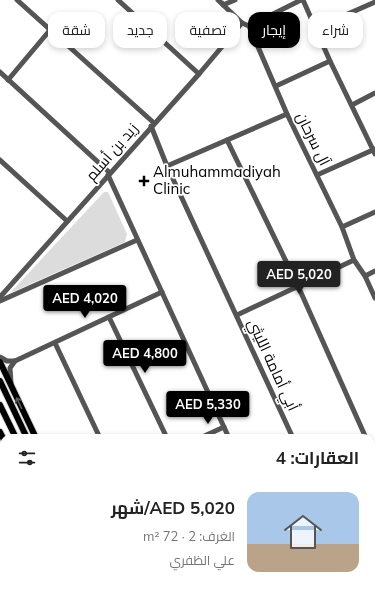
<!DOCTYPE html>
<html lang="ar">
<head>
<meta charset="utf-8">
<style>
	body { margin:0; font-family:Mulish,Cairo,sans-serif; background:#f2f2f2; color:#222; direction:rtl; height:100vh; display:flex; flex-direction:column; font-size:15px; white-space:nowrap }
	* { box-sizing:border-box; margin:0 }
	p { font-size:13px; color:#767676 }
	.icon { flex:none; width:22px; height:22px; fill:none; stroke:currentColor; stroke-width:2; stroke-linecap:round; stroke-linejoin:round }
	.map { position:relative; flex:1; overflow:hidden; direction:ltr }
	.drawer { position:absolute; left:0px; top:434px; width:375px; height:156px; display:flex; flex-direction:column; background:#fff; border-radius:12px 12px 0 0; box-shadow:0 2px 6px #0003; direction:rtl }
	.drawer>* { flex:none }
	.top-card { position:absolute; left:12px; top:12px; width:351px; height:36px; direction:rtl; display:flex; gap:8px }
	.price { position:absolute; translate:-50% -34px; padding:0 9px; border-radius:4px; background:#000; color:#fff; font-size:13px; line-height:26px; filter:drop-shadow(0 1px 2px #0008) }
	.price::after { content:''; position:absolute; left:50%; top:24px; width:12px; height:9px; margin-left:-6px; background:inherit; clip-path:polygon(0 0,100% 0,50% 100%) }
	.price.active { background:#222; color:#fff }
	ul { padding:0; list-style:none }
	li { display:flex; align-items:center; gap:12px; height:100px; padding:0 16px }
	li span { display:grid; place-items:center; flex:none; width:112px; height:80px; border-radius:12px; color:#555 }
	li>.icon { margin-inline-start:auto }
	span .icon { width:48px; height:48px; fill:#fffc; stroke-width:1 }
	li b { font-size:17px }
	h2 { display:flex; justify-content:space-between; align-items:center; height:48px; padding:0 16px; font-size:17px }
	.tag { padding:0 14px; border-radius:12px; background:#fff; box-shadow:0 2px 6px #0003; font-size:14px; line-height:36px }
	.tag.active { background:#000; color:#fff }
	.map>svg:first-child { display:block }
	.green { fill:#dcdcdc }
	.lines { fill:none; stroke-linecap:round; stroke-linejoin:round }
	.major-casing { stroke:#dbdbdb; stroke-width:8 }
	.minor { stroke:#555; stroke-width:5 }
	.major { stroke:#000; stroke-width:6 }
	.oneway { stroke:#595959 }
	.poi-dot { fill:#000; stroke:#fff; stroke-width:1.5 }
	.labels { text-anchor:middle; stroke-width:3.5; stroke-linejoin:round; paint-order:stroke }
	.street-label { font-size:15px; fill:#000; stroke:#fff }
	.poi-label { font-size:15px; fill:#000; stroke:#fff; text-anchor:start }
</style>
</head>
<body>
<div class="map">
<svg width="375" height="590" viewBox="0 0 375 590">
	<rect width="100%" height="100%" fill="#fff"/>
	<polygon class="green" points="104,192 108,192 127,234 125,242 10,293"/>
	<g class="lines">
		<defs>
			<g id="major">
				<polyline points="0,362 36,438"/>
				<polyline points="0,381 27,438"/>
				<polyline points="0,405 16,438"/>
				<polyline points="0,432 4,440"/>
				<polyline points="72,586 74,590"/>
				<polyline points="87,586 89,590"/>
				<polyline points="97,586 99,590"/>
				<polyline points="106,586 108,590"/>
			</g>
		</defs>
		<use href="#major" class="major-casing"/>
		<g class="minor">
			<polyline points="17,0 154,123"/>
			<polyline points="118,0 199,74"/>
			<polyline points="218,0 242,23 249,26 287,114 342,227 354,260 365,276 375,298"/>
			<polyline points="303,0 330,61 375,154"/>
			<polyline points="222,3 223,5 235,0"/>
			<polyline points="249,26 301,0"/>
			<polyline points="316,28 375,2"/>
			<polyline points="0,72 110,173"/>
			<polyline points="8,80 50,30"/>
			<polyline points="276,86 330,61"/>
			<polyline points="352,105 375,93"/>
			<polyline points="151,126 167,166 293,438"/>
			<polyline points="227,140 298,286 366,438"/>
			<polyline points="0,160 67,221"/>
			<polyline points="167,166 287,114"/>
			<polyline points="108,175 229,438"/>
			<polyline points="317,175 375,149"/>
			<polyline points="342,227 375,212"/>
			<polyline points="365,276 375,271"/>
			<polyline points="0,297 199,74 242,23"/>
			<polyline points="0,301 137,240"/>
			<polyline points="237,315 354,260"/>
			<polyline points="109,317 167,438"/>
			<polyline points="55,343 100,438"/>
			<polyline points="0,357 7,361 15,361 162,292"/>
			<polyline points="11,383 10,368 15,361"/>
			<polyline points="200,438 224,427"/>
			<polyline points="371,450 375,459"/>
			<polyline points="0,455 4,463"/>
			<polyline points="371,471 375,469"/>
			<polyline points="4,485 2,485 4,489"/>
			<polyline points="0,518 4,515"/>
			<polyline points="371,535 375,533"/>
			<polyline points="60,586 62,590"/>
			<polyline points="168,586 170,590"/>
			<polyline points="235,586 237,590"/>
			<polyline points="253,590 261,586"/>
			<polyline points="350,590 351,590"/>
		</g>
		<use href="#major" class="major"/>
	</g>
	<defs><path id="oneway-shaft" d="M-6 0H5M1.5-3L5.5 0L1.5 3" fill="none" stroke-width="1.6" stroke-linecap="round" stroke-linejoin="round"/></defs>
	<use class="oneway" href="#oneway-shaft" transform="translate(19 403) rotate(-115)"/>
	<path class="poi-dot" d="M142 175h4v4h4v4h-4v4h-4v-4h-4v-4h4z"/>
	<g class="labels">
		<g class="street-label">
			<text transform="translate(313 139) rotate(64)" y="5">آل سرحان</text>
			<text transform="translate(112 152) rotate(-49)" y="5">زيد بن أسلم</text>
			<text transform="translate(273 365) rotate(65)" y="5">أبي أمامة الليثي</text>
		</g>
		<g class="poi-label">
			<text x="153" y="177">Almuhammadiyah<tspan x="153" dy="17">Clinic</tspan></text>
		</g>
	</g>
</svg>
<b class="price active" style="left:299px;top:295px">AED 5,020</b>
<b class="price" style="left:85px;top:319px">AED 4,020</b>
<b class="price" style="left:145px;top:374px">AED 4,800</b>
<b class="price" style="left:208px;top:425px">AED 5,330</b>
<div class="top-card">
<a class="tag">شراء</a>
<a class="tag active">إيجار</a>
<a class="tag">تصفية</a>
<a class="tag">جديد</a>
<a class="tag">شقة</a>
</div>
<section class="drawer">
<h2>العقارات: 4<svg class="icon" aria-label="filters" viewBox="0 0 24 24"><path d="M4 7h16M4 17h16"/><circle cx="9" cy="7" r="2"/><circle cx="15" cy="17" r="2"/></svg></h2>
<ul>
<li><span style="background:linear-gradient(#a9c7e8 65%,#b9a48a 0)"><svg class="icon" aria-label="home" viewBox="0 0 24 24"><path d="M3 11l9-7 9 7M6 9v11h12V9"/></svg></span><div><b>AED 5,020/شهر</b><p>الغرف: 2 · 72 m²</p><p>علي الظفري</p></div></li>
</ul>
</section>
</div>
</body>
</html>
